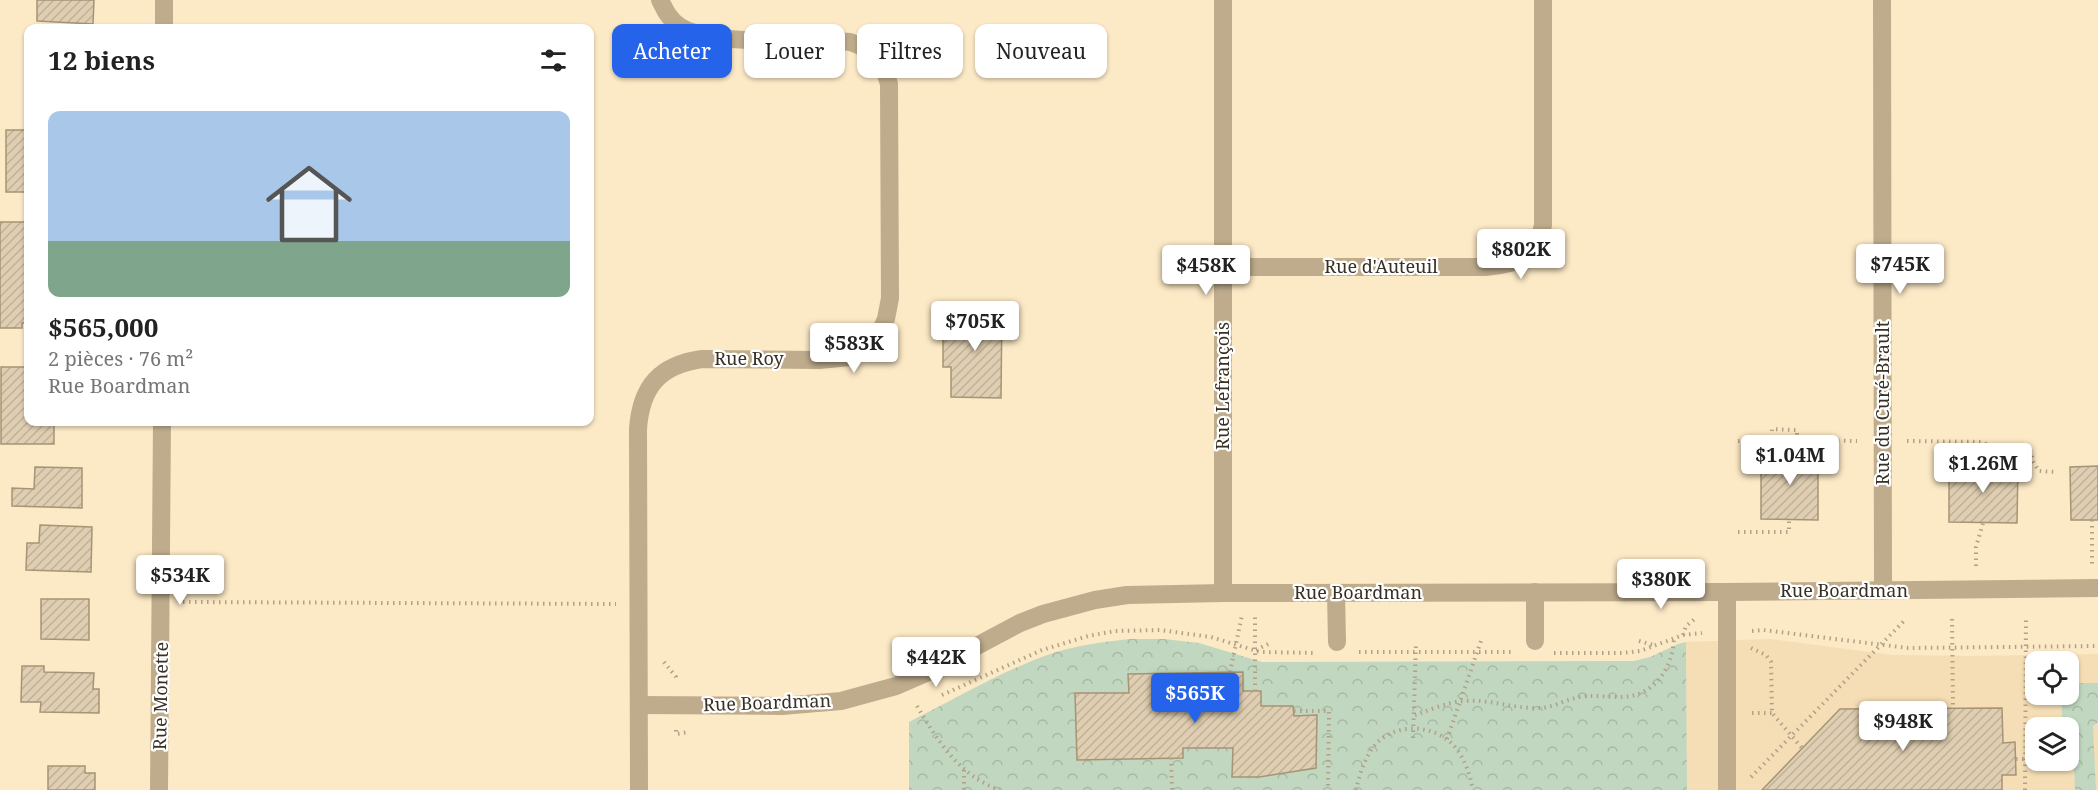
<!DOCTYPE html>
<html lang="fr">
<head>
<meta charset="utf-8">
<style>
	body { margin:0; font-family:"Noto Serif",serif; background:#f6f6f6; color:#222; height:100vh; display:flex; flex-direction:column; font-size:22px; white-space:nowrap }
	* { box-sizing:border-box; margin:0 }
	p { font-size:20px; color:#767676 }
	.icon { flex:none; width:33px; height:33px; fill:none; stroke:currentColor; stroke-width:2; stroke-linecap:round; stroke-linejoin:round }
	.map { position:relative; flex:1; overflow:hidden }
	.details { position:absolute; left:24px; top:24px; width:570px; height:402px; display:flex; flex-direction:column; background:#fff; border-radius:12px; box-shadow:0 2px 4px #0004 }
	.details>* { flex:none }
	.guide { position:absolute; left:612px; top:24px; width:570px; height:54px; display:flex; gap:12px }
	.tools { position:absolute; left:2025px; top:651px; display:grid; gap:12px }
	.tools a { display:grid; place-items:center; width:54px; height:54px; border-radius:12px; background:#fff; box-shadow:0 2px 4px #0004; font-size:30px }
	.price { position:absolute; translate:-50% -51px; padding:0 14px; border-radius:6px; background:#fff; color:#222; font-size:20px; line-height:39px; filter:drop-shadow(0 2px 3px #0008) }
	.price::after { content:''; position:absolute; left:50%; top:36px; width:18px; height:14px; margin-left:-9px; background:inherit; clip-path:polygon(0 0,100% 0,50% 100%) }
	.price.current { background:#2563eb; color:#fff }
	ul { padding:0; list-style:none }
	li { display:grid; align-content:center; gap:12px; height:318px; padding:0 24px }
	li+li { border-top:2px solid #e0e0e0 }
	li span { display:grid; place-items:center; height:186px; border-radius:12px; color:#555 }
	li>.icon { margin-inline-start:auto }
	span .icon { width:108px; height:108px; fill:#fffc; stroke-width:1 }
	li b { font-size:26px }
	h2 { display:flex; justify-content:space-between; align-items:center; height:72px; padding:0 24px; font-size:26px }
	.tag { padding:0 21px; border-radius:12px; background:#fff; box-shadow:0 2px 4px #0004; font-size:21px; line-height:54px }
	.tag.current { background:#2563eb; color:#fff }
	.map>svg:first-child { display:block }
	.built { fill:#f5deb5; fill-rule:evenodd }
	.park { fill:url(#park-crowns) }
	.building { fill:url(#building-hatch); stroke:#a69474; stroke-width:1.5 }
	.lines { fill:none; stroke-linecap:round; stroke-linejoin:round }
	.path { stroke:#b0a187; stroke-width:4; stroke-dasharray:1.5 4.5; stroke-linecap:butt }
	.minor { stroke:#beac8d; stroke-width:18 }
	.labels { text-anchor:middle; stroke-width:4.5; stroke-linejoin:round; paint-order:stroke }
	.street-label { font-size:18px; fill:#383023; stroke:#fff }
</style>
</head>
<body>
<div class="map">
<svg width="2098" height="790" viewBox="0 0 2098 790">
	<defs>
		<pattern id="park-crowns" width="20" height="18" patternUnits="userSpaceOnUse" patternTransform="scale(1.5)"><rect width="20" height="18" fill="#c1d7c0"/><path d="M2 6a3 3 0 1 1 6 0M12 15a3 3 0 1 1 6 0" fill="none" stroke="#a7b9a5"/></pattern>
		<pattern id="building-hatch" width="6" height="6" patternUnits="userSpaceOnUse" patternTransform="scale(1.5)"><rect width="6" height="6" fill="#dfceb1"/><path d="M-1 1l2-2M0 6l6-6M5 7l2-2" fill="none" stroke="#c0b198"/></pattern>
	</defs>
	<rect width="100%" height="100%" fill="#fce9c6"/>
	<path class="built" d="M1770 639 1892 655 1972 656 2098 654V790H1687L1686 642ZM2036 662H2068V694H2036ZM2036 728H2068V760H2036Z"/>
	<g class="park">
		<path d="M1129 639H1164L1199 643 1262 662 1634 661 1650 657 1678 644 1686 642 1687 790H909V722C957 698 1005 669 1056 652 1080 645 1104 642 1129 639Z"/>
		<polygon points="2076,683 2098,683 2098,722 2093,726 2096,790 2075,790 2074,767 2066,761 2068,760 2068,728 2062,727 2062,696 2068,694 2069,690"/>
	</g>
	<g class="building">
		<polygon points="37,0 94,0 93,24 37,21"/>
		<rect x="6" y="130" width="22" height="62"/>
		<polygon points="0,222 28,222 28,323 22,323 22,328 0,328"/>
		<polygon points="951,306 1002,306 1001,398 951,397 951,367 943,367 943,337 951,338"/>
		<polygon points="1,367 28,367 28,422 54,422 54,444 1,444"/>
		<polygon points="1773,450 1808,450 1808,456 1818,456 1818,520 1761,519 1761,456 1773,456"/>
		<polygon points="1949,465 2018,465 2017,523 1949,522"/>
		<polygon points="2098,466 2098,520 2071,520 2070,467"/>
		<polygon points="35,467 82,468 82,508 12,506 12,488 34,489"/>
		<polygon points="40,525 92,527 91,572 26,570 27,543 39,543"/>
		<polygon points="41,599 89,599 89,640 41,639"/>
		<polygon points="22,666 44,666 44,672 94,673 93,689 99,689 99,713 40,712 41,702 21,702"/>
		<polygon points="1243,672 1243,691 1261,691 1261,706 1293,706 1294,716 1317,715 1316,768 1259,777 1232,777 1233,748 1183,748 1183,758 1077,760 1075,693 1129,693 1128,674"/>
		<polygon points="2002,708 2003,743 2015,742 2016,775 2002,775 2002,790 1762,790 1840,709"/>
		<polygon points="48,766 85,766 85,773 95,773 95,790 48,790"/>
	</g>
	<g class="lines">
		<g class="path">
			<polyline points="1802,440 1802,450"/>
			<polyline points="1738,441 1771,440 1772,429 1797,430 1797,440 1857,441"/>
			<polyline points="1907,441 1984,442 1993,453 2032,454 2032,460 2039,471 2057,472"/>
			<polyline points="1992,465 1993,453"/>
			<polyline points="2092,520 2092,564"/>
			<polyline points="1738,532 1789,532 1789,519"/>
			<polyline points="1976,566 1976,547 1983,523"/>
			<polyline points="183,602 616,604"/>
			<polyline points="1952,619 1953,708"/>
			<polyline points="1752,631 1763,630 1908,648 2098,646"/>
			<polyline points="1683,635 1686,626 1696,618"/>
			<polyline points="1639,641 1653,645"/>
			<polyline points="1751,648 1766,655 1771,662 1772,713 1802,748"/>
			<polyline points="1256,650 1272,642"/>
			<polyline points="1359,652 1514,652"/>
			<polyline points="1554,653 1622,653 1640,651 1683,635 1702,633"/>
			<polyline points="664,662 676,677 676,680"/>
			<polyline points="1230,672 1242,615"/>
			<polyline points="1255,691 1255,617"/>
			<polyline points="942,695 1042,650 1088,636 1115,631 1160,630 1211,637 1260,652 1316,653"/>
			<path d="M917 706C938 741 959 776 1000 790"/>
			<polyline points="1294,711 1329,711 1328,790"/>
			<polyline points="1752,713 1772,713"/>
			<path d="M1415 715C1430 710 1448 702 1463 701 1490 699 1511 708 1536 708 1552 709 1565 699 1581 697 1597 694 1615 699 1631 696 1659 690 1673 664 1674 638"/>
			<polyline points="676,730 676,734 688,732"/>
			<polyline points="1413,738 1416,642"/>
			<polyline points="1447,739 1481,641"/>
			<polyline points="1171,758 1172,790"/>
			<polyline points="2016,759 2025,759"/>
			<polyline points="964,770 964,790"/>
			<polyline points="1751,777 1904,621"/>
			<path d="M1356 790C1360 773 1366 752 1380 740 1402 722 1437 726 1455 747 1465 759 1470 775 1473 790"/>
			<polyline points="2025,790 2026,619"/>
		</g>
		<g class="minor">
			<polyline points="1223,0 1223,593"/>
			<polyline points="1882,0 1883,591"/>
			<polyline points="164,28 164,0"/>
			<path d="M1224 267H1486C1518 264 1536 259 1543 225V0"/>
			<polyline points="1535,592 1535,641"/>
			<polyline points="1727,592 1727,790"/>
			<polyline points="1336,593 1337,642"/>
			<polyline points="639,705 782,706 841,701 896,686 926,673 1020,623 1043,614 1095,600 1127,595 1223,593 1727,592 2098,588"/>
			<polyline points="159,790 162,422"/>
			<path d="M639 790 638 429C641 386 660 365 702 359L819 360 850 357 865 349 878 337 886 319 890 298 889 84C882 59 875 50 850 42 807 37 711 48 679 26 669 19 665 10 660 0"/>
		</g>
	</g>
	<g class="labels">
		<g class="street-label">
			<text x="1381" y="273">Rue d'Auteuil</text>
			<text x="749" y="365">Rue Roy</text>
			<text transform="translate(1223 386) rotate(-90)" y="6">Rue Lefrançois</text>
			<text transform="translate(1883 403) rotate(-90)" y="6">Rue du Curé-Brault</text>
			<text x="1844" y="597">Rue Boardman</text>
			<text x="1358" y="599">Rue Boardman</text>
			<text transform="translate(161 696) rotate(-89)" y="6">Rue Monette</text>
			<text transform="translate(767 703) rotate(-2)" y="6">Rue Boardman</text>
		</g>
	</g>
</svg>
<div class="tools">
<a><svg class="icon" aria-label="locate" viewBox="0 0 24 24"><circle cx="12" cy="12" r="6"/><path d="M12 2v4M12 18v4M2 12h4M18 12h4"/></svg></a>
<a><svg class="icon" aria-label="layers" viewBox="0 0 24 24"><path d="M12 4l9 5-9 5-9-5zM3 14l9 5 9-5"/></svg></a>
</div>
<b class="price" style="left:1521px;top:280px">$802K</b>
<b class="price" style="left:1900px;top:295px">$745K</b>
<b class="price" style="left:1206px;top:296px">$458K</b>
<b class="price" style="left:975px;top:352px">$705K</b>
<b class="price" style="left:854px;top:374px">$583K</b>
<b class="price" style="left:1790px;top:486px">$1.04M</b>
<b class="price" style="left:1983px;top:494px">$1.26M</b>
<b class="price" style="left:180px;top:606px">$534K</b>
<b class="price" style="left:1661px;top:610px">$380K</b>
<b class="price" style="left:936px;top:688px">$442K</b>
<b class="price current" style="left:1195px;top:724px">$565K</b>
<b class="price" style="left:1903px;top:752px">$948K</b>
<div class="guide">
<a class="tag current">Acheter</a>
<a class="tag">Louer</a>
<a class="tag">Filtres</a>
<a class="tag">Nouveau</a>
</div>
<section class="details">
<h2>12 biens<svg class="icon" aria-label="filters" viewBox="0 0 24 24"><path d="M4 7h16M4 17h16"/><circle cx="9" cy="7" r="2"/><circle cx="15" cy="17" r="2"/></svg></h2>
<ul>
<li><span style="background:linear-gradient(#a9c7e8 70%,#7fa58c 0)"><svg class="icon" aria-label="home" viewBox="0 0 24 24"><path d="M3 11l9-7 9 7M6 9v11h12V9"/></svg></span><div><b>$565,000</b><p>2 pièces · 76 m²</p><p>Rue Boardman</p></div></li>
</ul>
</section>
</div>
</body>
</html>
